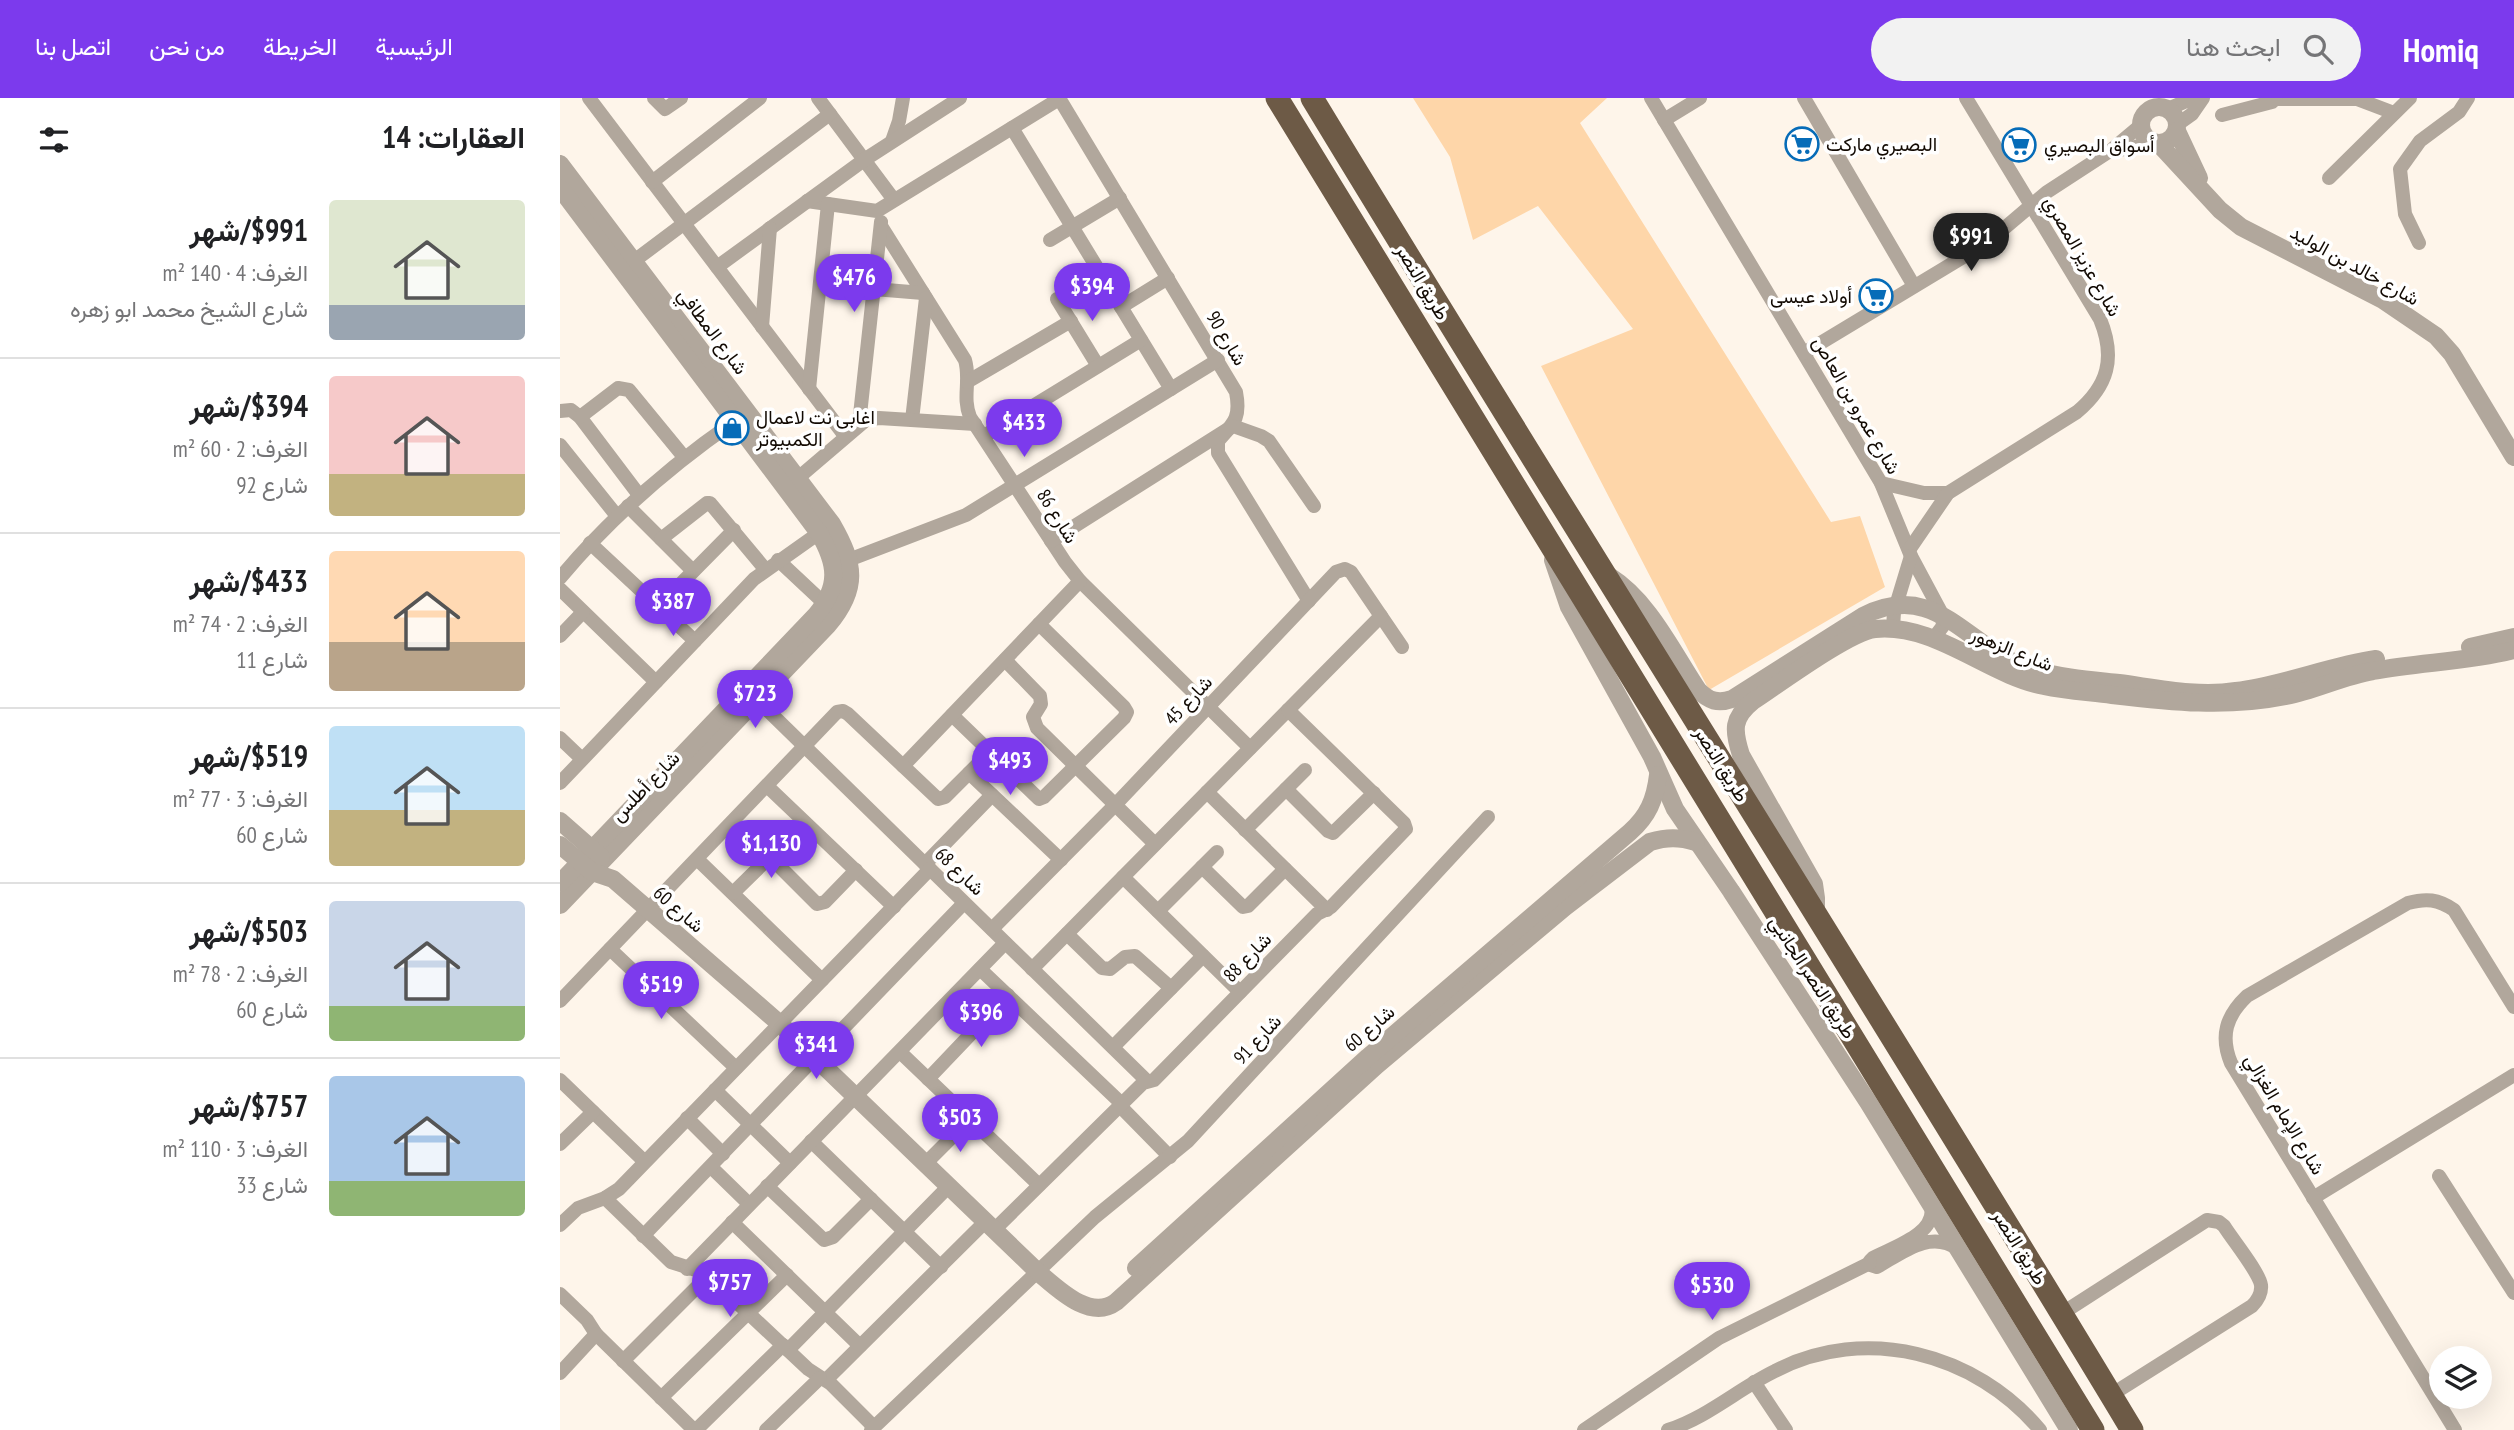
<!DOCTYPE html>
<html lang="ar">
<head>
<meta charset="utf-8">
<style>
	body { margin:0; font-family:"PT Sans Narrow",Vazirmatn,sans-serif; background:#f2f2f2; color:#202124; direction:rtl; height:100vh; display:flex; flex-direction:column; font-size:26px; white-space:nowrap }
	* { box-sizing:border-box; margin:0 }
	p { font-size:23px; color:#757577 }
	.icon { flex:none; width:38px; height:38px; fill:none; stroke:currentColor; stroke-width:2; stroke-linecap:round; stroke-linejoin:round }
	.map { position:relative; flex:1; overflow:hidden; direction:ltr }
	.panel { display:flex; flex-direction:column; background:#fff; width:560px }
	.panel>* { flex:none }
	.buttons { position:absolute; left:1869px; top:1248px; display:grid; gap:14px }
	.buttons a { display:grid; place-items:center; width:63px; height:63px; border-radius:50%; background:#fff; box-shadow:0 7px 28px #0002; font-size:35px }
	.price { position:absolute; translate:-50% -60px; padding:0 16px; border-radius:24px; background:#7c3aed; color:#fff; font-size:23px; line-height:46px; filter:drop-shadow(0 2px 4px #0008) }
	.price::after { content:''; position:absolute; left:50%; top:42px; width:21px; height:16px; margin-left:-10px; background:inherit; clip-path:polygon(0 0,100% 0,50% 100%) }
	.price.on { background:#222; color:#fff }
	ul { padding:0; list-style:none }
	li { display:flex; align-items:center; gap:21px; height:175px; padding:0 35px }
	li+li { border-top:2px solid #e0e0e0 }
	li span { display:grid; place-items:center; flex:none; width:196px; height:140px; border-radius:7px; color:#555 }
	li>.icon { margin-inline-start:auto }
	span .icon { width:84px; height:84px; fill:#fffc; stroke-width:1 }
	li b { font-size:30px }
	h2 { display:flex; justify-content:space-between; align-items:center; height:84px; padding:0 35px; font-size:30px }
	header { display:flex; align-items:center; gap:42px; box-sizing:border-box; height:98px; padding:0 35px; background:#7c3aed; color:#fff }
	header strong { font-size:33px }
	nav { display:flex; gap:38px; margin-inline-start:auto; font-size:24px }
	.search { width:490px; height:63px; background:#f2f2f2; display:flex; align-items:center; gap:18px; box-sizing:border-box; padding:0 24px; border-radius:38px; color:#757577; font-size:26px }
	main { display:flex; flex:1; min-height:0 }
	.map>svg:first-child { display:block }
	.green { fill:#fed6a9 }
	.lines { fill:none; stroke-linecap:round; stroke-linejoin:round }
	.minor { stroke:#b1a79c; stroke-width:14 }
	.tertiary { stroke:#b1a79c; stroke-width:18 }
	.trunk { stroke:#6d5a46; stroke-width:23 }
	.labels { text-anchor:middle; stroke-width:7; stroke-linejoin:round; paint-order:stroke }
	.poi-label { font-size:19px; fill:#120a03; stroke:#fff; text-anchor:start }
	.street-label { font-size:19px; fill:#120a03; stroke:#fff }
</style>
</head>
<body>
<header>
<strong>Homiq</strong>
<div class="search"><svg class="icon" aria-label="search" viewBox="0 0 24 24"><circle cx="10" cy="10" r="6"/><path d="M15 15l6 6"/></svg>ابحث هنا</div>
<nav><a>الرئيسية</a><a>الخريطة</a><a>من نحن</a><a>اتصل بنا</a></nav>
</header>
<main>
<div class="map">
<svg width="1954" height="1332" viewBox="0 0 1954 1332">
	<rect width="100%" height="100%" fill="#fef5ea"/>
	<polygon class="green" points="853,0 1047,0 1020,25 1271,424 1300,418 1325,489 1149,592 981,268 1073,231 978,108 913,142 890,59"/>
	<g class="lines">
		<g class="minor">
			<polyline points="29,0 285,338"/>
			<polyline points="94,0 105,11 121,0"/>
			<polyline points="258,0 334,102"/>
			<path d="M499 0 676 294C681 320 674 325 658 343V355L749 503"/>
			<polyline points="1091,0 1321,385 1351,458 1382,516 1383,528 1373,541"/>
			<polyline points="1244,0 1354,188"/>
			<polyline points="1716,1 1797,1 1834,15"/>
			<polyline points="1608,11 1633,0"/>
			<polyline points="1662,17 1712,4 1716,0"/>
			<polyline points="1104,22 1140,0"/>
			<polyline points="1618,26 1632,16 1643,0"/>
			<polyline points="452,30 611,291"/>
			<polyline points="332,43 339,23 343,0"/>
			<polyline points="1550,53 1572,50 1592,44"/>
			<polyline points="1769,80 1850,0"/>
			<polyline points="92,84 200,0"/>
			<polyline points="247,103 317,113 499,1"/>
			<path d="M321 128 405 262C411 282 402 299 410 319L505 464 520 483 690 650"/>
			<polyline points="490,142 560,100"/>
			<polyline points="1859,145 1845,116 1840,71 1860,43 1899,14 1908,0"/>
			<polyline points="66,169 270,16"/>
			<polyline points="157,169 304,62 400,0"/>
			<polyline points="314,191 363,195"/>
			<polyline points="497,201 538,268"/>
			<polyline points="561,209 608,180"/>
			<polyline points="202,229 210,130"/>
			<polyline points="1244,255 1428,144 1487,94 1550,53 1581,27"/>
			<polyline points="407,284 511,223"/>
			<polyline points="249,291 268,106"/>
			<polyline points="0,313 11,312 20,319 79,397"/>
			<polyline points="20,319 58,290 69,292 124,359"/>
			<polyline points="352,322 366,200"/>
			<polyline points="299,326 321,124"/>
			<polyline points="424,338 581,242"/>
			<polyline points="0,347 57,418"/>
			<polyline points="238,380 306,322 319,320 415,326"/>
			<polyline points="1321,385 1364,395 1388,395"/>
			<polyline points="68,408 133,473"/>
			<polyline points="101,441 147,405 150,405 205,471"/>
			<polyline points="491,443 673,328 701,338 709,343 754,408"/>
			<polyline points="30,445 135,543"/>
			<path d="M1349 452 1388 395 1517 314C1548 288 1556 260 1540 221L1406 0"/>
			<polyline points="218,462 265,506"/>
			<polyline points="278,466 406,417 658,262"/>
			<path d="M0 480C51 419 110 368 175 323"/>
			<polyline points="0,491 96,584"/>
			<polyline points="98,509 174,432"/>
			<polyline points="1333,530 1334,514 1351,458"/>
			<polyline points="0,538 23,514"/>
			<polyline points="445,562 480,598 481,606 473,619 477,630 595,746"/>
			<polyline points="190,595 587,983"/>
			<polyline points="392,617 479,701 484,699 564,620 567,614 564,609 479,526"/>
			<polyline points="0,640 22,661"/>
			<polyline points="343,668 520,483"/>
			<polyline points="409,675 501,762"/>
			<polyline points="0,685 194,481 259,435"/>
			<polyline points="207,688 334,809"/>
			<polyline points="726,691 768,733 773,735 814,695"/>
			<polyline points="647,694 767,812"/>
			<polyline points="685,732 745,672"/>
			<polyline points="210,759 257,806 265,804 296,772"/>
			<polyline points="137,761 262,882"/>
			<polyline points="365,766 432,697"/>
			<polyline points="642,769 683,809 688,808 725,771"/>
			<polyline points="563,779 680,894"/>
			<polyline points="173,795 225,744"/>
			<polyline points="598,813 657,754"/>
			<polyline points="432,831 555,707 776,474 785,471 791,474 842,549"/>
			<polyline points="507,836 542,870 550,871 565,859 575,858 611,890"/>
			<polyline points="50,851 176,970"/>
			<polyline points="420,871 562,1006"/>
			<polyline points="472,871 821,518"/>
			<polyline points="0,903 277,614 283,613 288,616 378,701 385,699 430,654"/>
			<polyline points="553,949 643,858"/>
			<polyline points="340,954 479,1087"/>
			<polyline points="368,981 448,897"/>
			<polyline points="0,982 84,1063"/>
			<polyline points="155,992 230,1065"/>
			<polyline points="560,1008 610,1059"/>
			<polyline points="127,1020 163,1056"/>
			<polyline points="251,1043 381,1169"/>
			<polyline points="0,1046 33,1014"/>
			<polyline points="365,1066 410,1021"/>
			<polyline points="151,1069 189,1106"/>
			<polyline points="1879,1078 1954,1195"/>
			<polyline points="207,1088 264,1142 273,1139 311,1101"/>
			<polyline points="45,1100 111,1164 142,1174 154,1183 248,1271 271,1286 314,1329"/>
			<polyline points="1753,1100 1954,977"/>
			<path d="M1371 1107C1378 1136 1333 1149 1313 1160L1310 1163 1311 1167 1317 1169C1342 1155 1370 1131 1398 1151"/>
			<polyline points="172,1124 300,1248"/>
			<polyline points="0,1127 18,1110 45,1100 59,1091 370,771"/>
			<polyline points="435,1131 583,985 594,982 757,816 771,809 846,731 844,725 728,612"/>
			<polyline points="83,1138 404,805"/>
			<polyline points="127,1171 445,845"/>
			<polyline points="0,1196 27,1222 36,1236 134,1332"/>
			<path d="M1501 1216 1647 1122 1659 1124 1664 1128C1672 1141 1699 1174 1701 1187 1702 1196 1698 1202 1692 1208L1551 1297"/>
			<polyline points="228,1252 389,1088"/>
			<polyline points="63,1263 148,1178"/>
			<polyline points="0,1275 36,1236"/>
			<polyline points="266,1282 426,1123"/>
			<polyline points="1194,1284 1226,1332"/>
			<polyline points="101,1300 227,1177"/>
			<polyline points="136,1332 223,1247"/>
			<polyline points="206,1332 260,1280"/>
			<polyline points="311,1332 535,1119 628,1043 928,719"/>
			<polyline points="1024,1332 1159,1240 1310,1165"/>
			<path d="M1108 1332C1148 1319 1178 1291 1215 1273 1305 1226 1416 1255 1480 1332"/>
			<path d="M1895 1332 1671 965C1660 938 1666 918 1687 898L1848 805C1866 800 1878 801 1894 812L1954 909"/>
		</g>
		<g class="tertiary">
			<circle cx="1599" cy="27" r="18"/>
			<polyline points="1617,33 1639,80"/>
			<polyline points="1598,45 1660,112 1681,129 1823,202 1876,238 1892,256 1954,359"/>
			<path d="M0 66 272 426C295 466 299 490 268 527L0 807"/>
			<path d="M0 90 259 435C277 466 280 488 256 517L0 785"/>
			<polyline points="993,462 1009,509 1092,659 1115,711 1171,793 1308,1004 1509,1332"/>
			<path d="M1049 478C1089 503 1112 553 1138 592 1149 603 1158 606 1172 601L1303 518C1380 479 1408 555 1475 572 1502 580 1531 582 1559 585 1597 590 1637 599 1676 593 1724 587 1769 568 1816 561"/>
			<polyline points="1910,549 1954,539"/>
			<polyline points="0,723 41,759"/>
			<path d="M0 747 32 774 53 781 219 925 479 1175C498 1191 530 1223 556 1204L817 967 1005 809 1090 744C1107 739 1119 739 1136 744"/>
			<path d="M1256 817V800L1254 786 1181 657C1173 632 1172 620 1193 603 1219 586 1289 534 1315 531 1376 525 1427 577 1484 588 1507 593 1530 594 1552 597 1611 604 1667 610 1726 598 1756 592 1783 578 1813 573 1860 564 1907 564 1954 552"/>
			<path d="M576 1170 808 959 1070 734C1088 718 1095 702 1098 677"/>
		</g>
		<g class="trunk">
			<polyline points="717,0 1533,1332"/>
			<path d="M752 0C1022 446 1303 885 1572 1332"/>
		</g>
	</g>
	<defs>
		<symbol id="supermarket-ring" viewBox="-11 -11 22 22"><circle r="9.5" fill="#fff" stroke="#066cb8" stroke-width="1.5"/><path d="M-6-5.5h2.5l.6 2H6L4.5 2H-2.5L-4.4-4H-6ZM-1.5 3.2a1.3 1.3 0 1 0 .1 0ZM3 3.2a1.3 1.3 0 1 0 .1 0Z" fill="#066cb8"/></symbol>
		<symbol id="shop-ring" viewBox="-11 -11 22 22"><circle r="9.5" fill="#fff" stroke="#066cb8" stroke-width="1.5"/><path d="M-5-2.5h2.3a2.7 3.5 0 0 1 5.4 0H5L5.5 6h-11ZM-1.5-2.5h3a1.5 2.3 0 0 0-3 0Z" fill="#066cb8"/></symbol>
	</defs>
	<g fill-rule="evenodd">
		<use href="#supermarket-ring" x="1223" y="27" width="38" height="38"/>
		<use href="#supermarket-ring" x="1440" y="28" width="38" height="38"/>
		<use href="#supermarket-ring" x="1297" y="179" width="38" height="38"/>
		<use href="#shop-ring" x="153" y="311" width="38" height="38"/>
	</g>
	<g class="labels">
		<g class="poi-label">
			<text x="1266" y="53">البصيري ماركت</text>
			<text x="1484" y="54">أسواق البصيري</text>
			<text x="1292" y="205" text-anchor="end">أولاد عيسى</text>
			<text x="196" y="326">اغابى نت لاعمال<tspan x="196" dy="22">الكمبيوتر</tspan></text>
		</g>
		<g class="street-label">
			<text transform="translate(1523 158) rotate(60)" y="7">شارع عزيز المصري</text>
			<text transform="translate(1795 167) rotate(29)" y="7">شارع خالد بن الوليد</text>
			<text transform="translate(863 184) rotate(59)" y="7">طريق النصر</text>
			<text transform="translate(153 233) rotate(53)" y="7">شارع المطافي</text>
			<text transform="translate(667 240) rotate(59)" y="7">شارع 90</text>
			<text transform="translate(1297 307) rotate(60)" y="7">شارع عمرو بن العاص</text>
			<text transform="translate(498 418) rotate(58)" y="7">شارع 86</text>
			<text transform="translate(1452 551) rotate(22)" y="7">شارع الزهور</text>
			<text transform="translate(628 602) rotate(-47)" y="7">شارع 45</text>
			<text transform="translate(1162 666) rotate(58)" y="7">طريق النصر</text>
			<text transform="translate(85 688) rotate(-46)" y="7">شارع أطلس</text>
			<text transform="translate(400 773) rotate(44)" y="7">شارع 68</text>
			<text transform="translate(119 811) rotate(41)" y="7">شارع 60</text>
			<text transform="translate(687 859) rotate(-46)" y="7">شارع 88</text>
			<text transform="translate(1253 879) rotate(57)" y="7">طريق النصر الجانبي</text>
			<text transform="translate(809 930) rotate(-41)" y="7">شارع 60</text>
			<text transform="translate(697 941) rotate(-47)" y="7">شارع 91</text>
			<text transform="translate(1725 1016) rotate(59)" y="7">شارع الإمام الغزالي</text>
			<text transform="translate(1460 1149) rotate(58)" y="7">طريق النصر</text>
		</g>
	</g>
</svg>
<div class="buttons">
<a><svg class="icon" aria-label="layers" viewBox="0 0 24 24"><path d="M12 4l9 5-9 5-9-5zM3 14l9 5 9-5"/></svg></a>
</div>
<b class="price on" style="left:1411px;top:175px">$991</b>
<b class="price" style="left:294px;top:216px">$476</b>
<b class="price" style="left:532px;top:225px">$394</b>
<b class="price" style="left:464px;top:361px">$433</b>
<b class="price" style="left:113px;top:540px">$387</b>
<b class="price" style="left:195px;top:632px">$723</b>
<b class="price" style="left:450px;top:699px">$493</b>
<b class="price" style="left:211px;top:782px">$1,130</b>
<b class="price" style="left:101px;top:923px">$519</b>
<b class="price" style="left:421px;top:951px">$396</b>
<b class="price" style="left:256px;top:983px">$341</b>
<b class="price" style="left:400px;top:1056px">$503</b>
<b class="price" style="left:170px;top:1221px">$757</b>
<b class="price" style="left:1152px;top:1224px">$530</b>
</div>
<section class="panel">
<h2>العقارات: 14<svg class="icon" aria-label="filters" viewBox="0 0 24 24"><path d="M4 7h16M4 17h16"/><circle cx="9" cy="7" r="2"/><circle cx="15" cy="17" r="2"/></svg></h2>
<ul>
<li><span style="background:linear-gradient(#dfe7d0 75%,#9aa5b1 0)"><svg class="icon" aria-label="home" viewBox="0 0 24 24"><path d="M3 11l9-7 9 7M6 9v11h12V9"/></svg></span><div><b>$991/شهر</b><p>الغرف: 4 · 140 m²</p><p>شارع الشيخ محمد ابو زهره</p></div></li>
<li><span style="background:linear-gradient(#f6c9c9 70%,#c2b280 0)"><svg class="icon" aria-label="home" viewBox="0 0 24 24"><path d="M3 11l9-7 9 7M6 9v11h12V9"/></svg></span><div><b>$394/شهر</b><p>الغرف: 2 · 60 m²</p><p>شارع 92</p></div></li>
<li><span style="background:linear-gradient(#ffd9b3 65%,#b9a48a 0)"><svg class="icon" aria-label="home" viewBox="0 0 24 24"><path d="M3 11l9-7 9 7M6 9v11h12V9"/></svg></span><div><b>$433/شهر</b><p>الغرف: 2 · 74 m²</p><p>شارع 11</p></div></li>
<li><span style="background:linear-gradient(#bfe0f5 60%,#c2b280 0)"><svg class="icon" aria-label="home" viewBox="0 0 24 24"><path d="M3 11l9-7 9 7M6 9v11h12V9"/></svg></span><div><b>$519/شهر</b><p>الغرف: 3 · 77 m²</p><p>شارع 60</p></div></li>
<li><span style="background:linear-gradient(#c9d6e8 75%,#8fb573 0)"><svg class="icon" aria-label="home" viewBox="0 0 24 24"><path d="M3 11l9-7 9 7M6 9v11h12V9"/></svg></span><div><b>$503/شهر</b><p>الغرف: 2 · 78 m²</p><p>شارع 60</p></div></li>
<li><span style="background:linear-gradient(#a9c7e8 75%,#8fb573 0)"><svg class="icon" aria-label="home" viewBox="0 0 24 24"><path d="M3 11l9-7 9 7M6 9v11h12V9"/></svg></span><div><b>$757/شهر</b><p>الغرف: 3 · 110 m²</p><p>شارع 33</p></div></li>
</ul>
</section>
</main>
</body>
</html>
